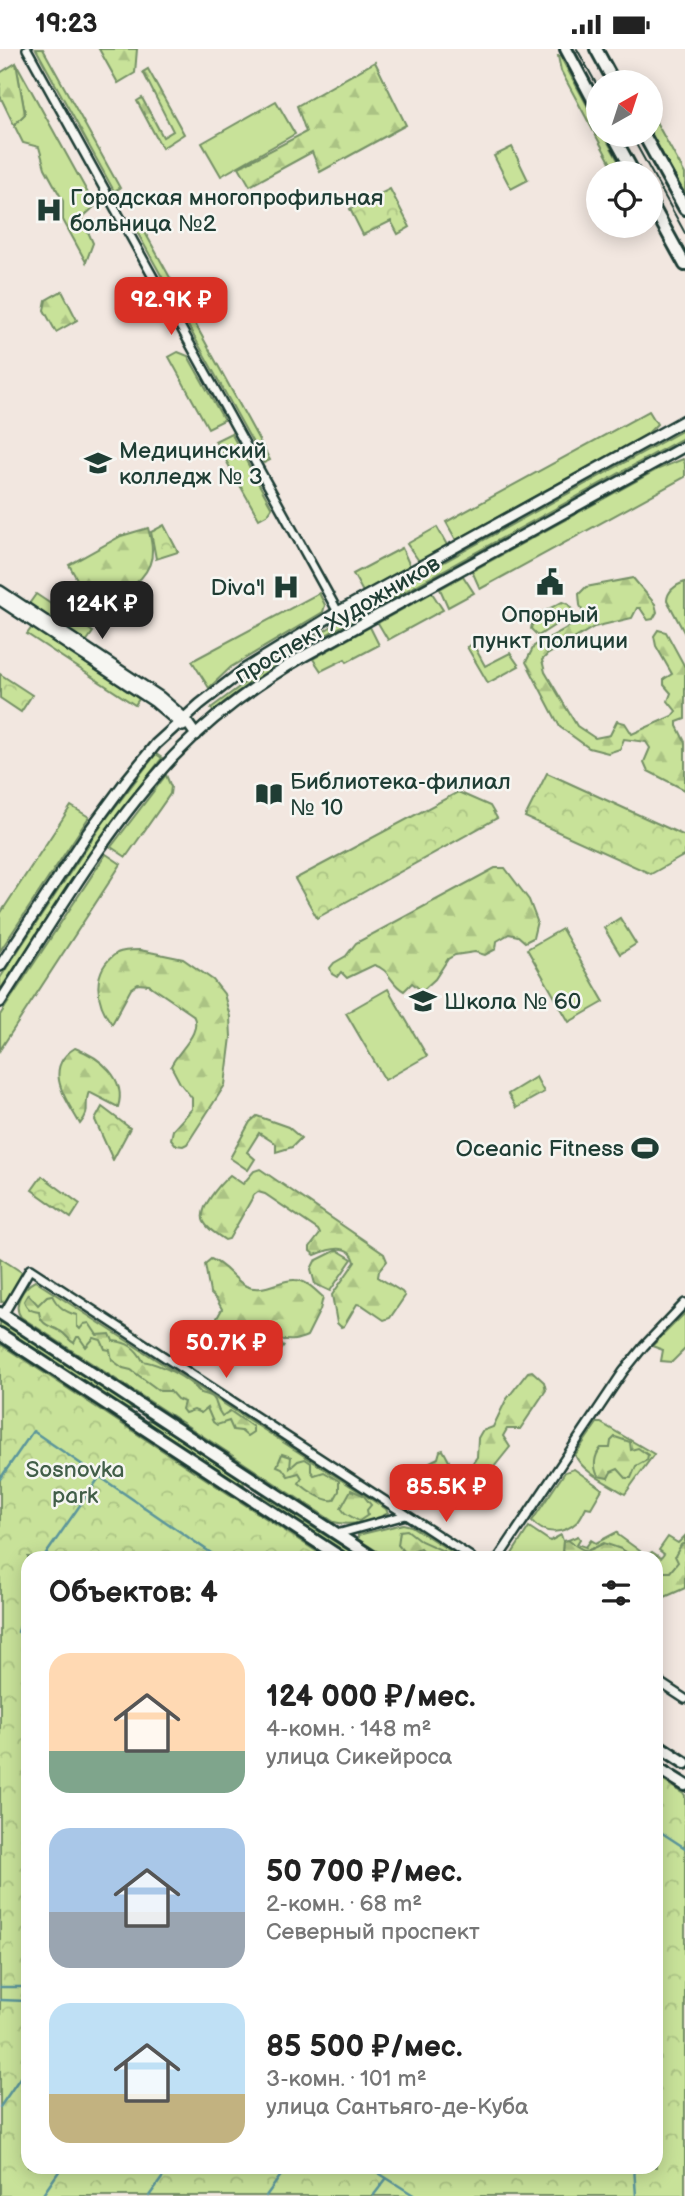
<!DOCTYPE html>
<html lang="ru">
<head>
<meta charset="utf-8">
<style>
	body { margin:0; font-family:"Balsamiq Sans",sans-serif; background:#f2f2f2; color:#222; height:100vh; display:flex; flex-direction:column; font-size:26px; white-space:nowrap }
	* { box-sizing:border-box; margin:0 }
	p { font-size:23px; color:#767676 }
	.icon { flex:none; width:38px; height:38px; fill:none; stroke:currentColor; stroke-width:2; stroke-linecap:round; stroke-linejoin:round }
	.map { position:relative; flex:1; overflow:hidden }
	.panel { position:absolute; left:21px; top:1502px; width:642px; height:623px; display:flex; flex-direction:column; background:#fff; border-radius:21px; box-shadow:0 4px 18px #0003 }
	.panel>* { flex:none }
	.needle { width:46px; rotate:39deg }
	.fabs { position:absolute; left:586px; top:21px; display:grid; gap:14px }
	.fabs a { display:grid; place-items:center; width:77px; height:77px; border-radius:50%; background:#fff; box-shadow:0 4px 18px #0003; font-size:35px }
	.price { position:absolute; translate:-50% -60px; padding:0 16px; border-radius:14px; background:#d93025; color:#fff; font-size:23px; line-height:46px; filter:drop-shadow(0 2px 4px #0008) }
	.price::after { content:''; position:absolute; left:50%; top:42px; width:21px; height:16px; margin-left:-10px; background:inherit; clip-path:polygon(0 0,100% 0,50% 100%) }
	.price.on { background:#222; color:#fff }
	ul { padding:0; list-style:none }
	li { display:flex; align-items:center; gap:21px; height:175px; padding:0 28px }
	li span { display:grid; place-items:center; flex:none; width:196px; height:140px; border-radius:21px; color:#555 }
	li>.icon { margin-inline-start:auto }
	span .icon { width:84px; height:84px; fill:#fffc; stroke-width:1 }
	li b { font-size:30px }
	h2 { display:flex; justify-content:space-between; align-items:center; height:84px; padding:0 28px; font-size:30px }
	.status { display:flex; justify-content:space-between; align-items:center; height:49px; padding:0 35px; background:#fff; direction:ltr }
	.status svg { height:19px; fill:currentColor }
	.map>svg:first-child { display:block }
	.green { fill:#c8e299; stroke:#749066; stroke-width:2 }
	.forest { fill:url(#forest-firs); stroke:#749066; stroke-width:2 }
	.park { fill:url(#park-crowns); stroke:#749066; stroke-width:2 }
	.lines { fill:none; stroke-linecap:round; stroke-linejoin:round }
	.stream { stroke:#5b969b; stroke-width:2.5 }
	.minor-casing { stroke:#1f3d34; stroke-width:12 }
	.tertiary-casing { stroke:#1f3d34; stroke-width:14 }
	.secondary-casing { stroke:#1f3d34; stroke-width:16 }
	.minor { stroke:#f6f6f2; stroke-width:7 }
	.tertiary { stroke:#f6f6f2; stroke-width:9 }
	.secondary { stroke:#f6f6f2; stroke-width:10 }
	.tram { stroke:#1f3d34; stroke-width:2 }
	.labels { text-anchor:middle; stroke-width:5; stroke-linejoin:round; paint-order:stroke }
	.poi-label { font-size:23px; fill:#1f3d34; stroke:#f6f6f2; text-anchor:start }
	.street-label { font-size:23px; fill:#1f3d34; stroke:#f6f6f2 }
	.park-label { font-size:23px; fill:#415e48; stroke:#f6f6f2 }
</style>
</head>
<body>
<div class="status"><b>19:23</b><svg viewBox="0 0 49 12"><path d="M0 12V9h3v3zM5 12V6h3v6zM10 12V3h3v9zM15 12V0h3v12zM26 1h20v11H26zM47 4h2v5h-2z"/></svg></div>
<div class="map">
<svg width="685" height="2147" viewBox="0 0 685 2147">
	<defs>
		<pattern id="forest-firs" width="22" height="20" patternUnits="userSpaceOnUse" patternTransform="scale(1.75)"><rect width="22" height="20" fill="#c8e299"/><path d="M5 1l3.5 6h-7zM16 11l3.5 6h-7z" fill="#abc384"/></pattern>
		<pattern id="park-crowns" width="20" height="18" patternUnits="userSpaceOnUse" patternTransform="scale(1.75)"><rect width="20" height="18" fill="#c8e299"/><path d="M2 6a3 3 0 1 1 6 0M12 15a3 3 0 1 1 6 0" fill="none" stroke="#abc384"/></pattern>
	</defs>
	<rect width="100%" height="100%" fill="#f2e7e0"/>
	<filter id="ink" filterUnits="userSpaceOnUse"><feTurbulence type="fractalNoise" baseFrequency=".0143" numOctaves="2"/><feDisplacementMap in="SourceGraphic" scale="14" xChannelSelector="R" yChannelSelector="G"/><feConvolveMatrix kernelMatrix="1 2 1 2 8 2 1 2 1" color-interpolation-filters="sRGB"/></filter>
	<g filter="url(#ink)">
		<g class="green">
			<polygon points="36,0 43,0 120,139 114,142"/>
			<polygon points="558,7 560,7 598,76 598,86 604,86 625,124 616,124 561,22"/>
			<polygon points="16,14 95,157 82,169 93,194 86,213 63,171 63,152 45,119 39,98 23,94 14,76 25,65"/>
			<polygon points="276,52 295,85 221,127 202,94"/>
			<polygon points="651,64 685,125 685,146 651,84"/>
			<polygon points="512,98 528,131 511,140 494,107"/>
			<polygon points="137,169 178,243 172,246 131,172"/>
			<polygon points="181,249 270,411 264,414 175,253"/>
			<polygon points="178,303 188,307 224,371 208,379 169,308"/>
			<polygon points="649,362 657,375 647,385 456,491 446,473"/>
			<polygon points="685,380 685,388 370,562 366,556"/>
			<polygon points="231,384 272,459 268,465 259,470 215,392"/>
			<polygon points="683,410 685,415 685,428 480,540 472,522 656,421"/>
			<polygon points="437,478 447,496 419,512 407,495"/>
			<polygon points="402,499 410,517 363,543 353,525"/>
			<polygon points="463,527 474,544 448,558 440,540"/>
			<path d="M685 533V585L667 551C668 541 676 536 685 533Z"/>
			<polygon points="319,544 325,556 323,563 231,618 209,639 192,612"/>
			<polygon points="432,544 443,561 388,591 378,574"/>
			<polygon points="36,545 93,583 86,593 29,555"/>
			<path d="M359 561 362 566C309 595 260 624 213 662L211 659 274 612Z"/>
			<polygon points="32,578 139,650 135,656 27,585"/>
			<polygon points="370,578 379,596 347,613 345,610 321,622 313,610"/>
			<polygon points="473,595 485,617 510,604 519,617 488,634 467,598"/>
			<polygon points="156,705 162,709 109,777 0,941 0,929 103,774"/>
			<polygon points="166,726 171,738 170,745 126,808 111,798"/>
			<polygon points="71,757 89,768 0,902 0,865"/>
			<polygon points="106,805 121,815 0,1001 0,966"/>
			<polygon points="562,880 604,953 569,973 527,900"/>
			<polygon points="388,940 427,1007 385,1031 346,964"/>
			<polygon points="0,1209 23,1224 7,1252 1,1253"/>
			<path d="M35 1232 386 1460 388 1464C374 1472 350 1478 334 1473L21 1268C12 1256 23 1238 35 1232Z"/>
			<polygon points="685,1264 685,1300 672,1313 661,1312 663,1301 652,1297"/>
			<polygon points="0,1271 130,1357 131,1362 127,1362 0,1278"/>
			<polygon points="151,1371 243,1432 244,1436 241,1437 149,1375 148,1372"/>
			<path d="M597 1374H601L654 1405 625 1445C608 1434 583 1424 575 1406Z"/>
			<path d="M574 1420 602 1440 591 1459 586 1458C584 1462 581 1469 577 1473 563 1486 543 1486 532 1472L565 1423Z"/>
			<polygon points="260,1447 264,1447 359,1508 348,1508 261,1451"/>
			<polygon points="403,1475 411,1477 460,1508 386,1508 358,1490 358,1486"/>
			<polygon points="529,1478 550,1492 561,1486 563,1492 562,1508 510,1508"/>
			<polygon points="617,1483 618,1486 640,1502 639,1504 645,1507 652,1503 661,1509 664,1505 659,1501 668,1488 678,1494 685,1487 685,1494 681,1496 679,1513 670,1523 656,1523 656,1508 634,1508 621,1500 579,1501 568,1491 578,1487 580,1490 577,1495 586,1498 591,1491 596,1494"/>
		</g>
		<g class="forest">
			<polygon points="99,0 137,0 135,24 118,34"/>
			<polygon points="375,13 406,76 320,123 312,103 250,137 239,118 306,83 297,57"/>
			<polygon points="16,14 25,65 14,76 0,47 0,24"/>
			<polygon points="148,20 184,85 162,99 137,52 142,49 163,88 173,82 143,23"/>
			<polygon points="62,242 77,271 56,283 44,261 46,251"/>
			<path d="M148 479C150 486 152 494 152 501 153 521 134 542 115 543 104 544 92 541 82 539L69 516 121 487Z"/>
			<polygon points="633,529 655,555 657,563 653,570 648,571 640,559 637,559 632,569 594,578 547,606 542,611 545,623 577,677 595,689 610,686 617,672 625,674 632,685 672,667 676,662 668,652 671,644 664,636 664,630 672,625 656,597 654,587 658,581 666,583 685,618 685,670 677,673 677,677 685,693 685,741 648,722 644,713 650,699 646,693 624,690 620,700 608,704 589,699 560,678 526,613 534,597 585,569 580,556 579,545 586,538"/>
			<path d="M562 553 568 555 573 562 569 567 538 587 531 580C533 564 550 560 562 553Z"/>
			<path d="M495 819H505L529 851 537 872 533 889 525 893 518 887 509 885 497 892 496 900 485 906 475 903 455 906 448 910 435 930 422 942 412 934 404 942C390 935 390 920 374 916L347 929 341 923 337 928 332 925 330 919 334 914 346 907 356 894Z"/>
			<path d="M140 901 183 910 213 931 224 945 230 968 231 988 225 1036 187 1095 183 1097 176 1096 171 1090 173 1081 192 1060V1049L180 1034 171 1017C178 1001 203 984 193 966L149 936 138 935 131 940 112 975C95 953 91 921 117 904 123 901 133 901 140 901Z"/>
			<path d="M75 999C100 1008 127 1030 118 1058L89 1043C83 1056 92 1062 80 1075 66 1050 42 1019 75 999Z"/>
			<polygon points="257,1067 288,1078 301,1089 292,1098 276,1103 276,1095 259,1084 247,1103 255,1110 248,1121 230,1109 250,1073"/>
			<path d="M260 1120 384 1205 387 1212 379 1222 378 1228 402 1243 405 1247 390 1269 384 1271 362 1256 357 1255 344 1277 341 1278 337 1274 332 1246 355 1213C350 1193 329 1200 315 1206L310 1202V1198L320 1185 318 1181 265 1145 258 1143 254 1146 229 1190 225 1191C218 1186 208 1181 204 1173 197 1160 221 1134 230 1126L243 1135 254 1122Z"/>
			<polygon points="337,1201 352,1210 330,1242 315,1235 311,1220 315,1212"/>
			<path d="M211 1210C226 1216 233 1230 246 1237 263 1245 280 1230 295 1231 306 1231 315 1241 323 1248L320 1261 307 1287C290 1294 290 1290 274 1291 241 1291 238 1303 217 1269L222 1260 217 1251 210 1244 205 1215Z"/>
			<path d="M28 1245 38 1256 47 1247 52 1246C56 1256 66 1264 77 1266V1277L80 1280 84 1275 89 1274 97 1286 110 1285 113 1292C128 1293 136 1299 143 1312 163 1316 187 1328 201 1344 221 1348 212 1354 222 1367L230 1362 253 1378V1383L247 1387 241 1382 233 1381 229 1372 217 1376 213 1373 207 1359 201 1364 194 1361 185 1364 182 1360 184 1353 177 1350 170 1342H160L131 1321 123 1319 112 1311 110 1301 105 1300 101 1291 94 1289 86 1298 79 1288H77L74 1294C68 1291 66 1285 60 1282 50 1276 41 1277 39 1263 31 1262 27 1260 24 1252Z"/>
			<polygon points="532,1322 544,1333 546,1341 520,1380 507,1380 503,1387 510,1398 494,1418 480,1443 476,1446 433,1423 429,1418 430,1413 438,1409 440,1402 443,1401 450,1414 447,1418 449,1422 459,1422 464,1426 477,1408 478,1389 482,1382 493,1378 506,1351 528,1323"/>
			<path d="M615 1388 630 1393 631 1401 638 1399 648 1406 647 1411 636 1417 631 1429H626L618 1420 611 1423 608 1429 598 1427C593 1418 594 1407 601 1399H610L611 1392Z"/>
			<path d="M282 1405 291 1408 290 1419 298 1412 305 1410 311 1414V1422L314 1426 324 1423 339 1432V1442L334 1451C324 1453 307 1441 299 1434L302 1429 299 1424 288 1427 282 1419 277 1417Z"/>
			<polygon points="351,1441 363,1446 371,1456 367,1461 368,1466 359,1472 345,1464 341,1459"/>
			<polygon points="407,1481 421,1492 448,1504 453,1508 423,1508 424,1504 420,1499 408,1504 403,1502 398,1496 400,1482"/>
			<path d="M568 1491C585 1503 584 1505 604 1494L621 1500 634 1508H562L563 1492Z"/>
			<polygon points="685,1494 685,1539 656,1552 656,1523 670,1523 678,1513 675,1507 681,1496"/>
		</g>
		<g class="park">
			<polygon points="390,140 410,178 398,185 391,172 363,186 350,160"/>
			<polygon points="164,476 178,503 156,510 151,483"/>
			<polygon points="0,625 32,646 21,663 0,649"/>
			<polygon points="547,724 685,787 685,806 651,825 525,768"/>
			<polygon points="458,743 490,757 497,769 317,869 295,830"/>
			<polygon points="620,869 636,895 620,905 604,879"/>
			<polygon points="536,1028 544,1043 516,1059 508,1045"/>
			<polygon points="102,1058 130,1079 113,1111 95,1071"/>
			<polygon points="42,1127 80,1155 71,1169 32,1141"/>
			<polygon points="252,1275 284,1297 272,1315 239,1294"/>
			<polygon points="0,1295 325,1508 28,1508 28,2118 656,2118 656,1727 685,1746 685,2147 0,2147"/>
		</g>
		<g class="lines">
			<g class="stream">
				<polyline points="0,1430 33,1382 217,1508"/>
				<polyline points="44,1508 101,1426"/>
				<polyline points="18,1583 28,1554"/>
				<polyline points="656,1780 685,1799"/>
				<polyline points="0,1938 28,1938"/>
				<polyline points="0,1951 28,1952"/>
				<polyline points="0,2058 28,2017"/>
				<polyline points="369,2118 415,2147"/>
				<polyline points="634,2118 636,2147"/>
				<polyline points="42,2147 62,2118"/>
				<polyline points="149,2147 170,2118"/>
				<polyline points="266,2147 287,2118"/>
				<polyline points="373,2147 386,2130"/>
			</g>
			<defs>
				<g id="minor">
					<polyline points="27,0 338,563"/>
					<polyline points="3,1266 30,1220 471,1508"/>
					<polyline points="337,1485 406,1466"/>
					<polyline points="499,1508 623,1323 644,1297 685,1254"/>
					<polyline points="656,1631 685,1650"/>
				</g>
				<g id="tertiary">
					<polyline points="0,542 160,648 184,669 196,686"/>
					<polyline points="0,551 155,653 183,677"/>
					<polyline points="0,917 87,785 126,732 156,695 200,655 245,620 338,563 685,371"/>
					<path d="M0 953C54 870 105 781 173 708 211 668 256 635 304 607L685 397"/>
				</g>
				<g id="secondary">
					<polyline points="566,0 598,60"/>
					<polyline points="596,0 614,33"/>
					<polyline points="613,86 634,124"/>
					<polyline points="644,86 685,160"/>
					<polyline points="651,154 685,216"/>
					<polyline points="0,1264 372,1508"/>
					<polyline points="0,1285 340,1508"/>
					<polyline points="656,1695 685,1714"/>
					<polyline points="656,1718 685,1736"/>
				</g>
			</defs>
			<use href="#minor" class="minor-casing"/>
			<use href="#tertiary" class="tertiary-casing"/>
			<use href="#secondary" class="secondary-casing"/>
			<use href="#minor" class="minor"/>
			<use href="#tertiary" class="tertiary"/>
			<use href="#secondary" class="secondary"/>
			<g class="tram">
				<polyline points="577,0 598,38"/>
				<polyline points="631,86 685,184"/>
			</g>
		</g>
	</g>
	<defs>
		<symbol id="hospital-bare" viewBox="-9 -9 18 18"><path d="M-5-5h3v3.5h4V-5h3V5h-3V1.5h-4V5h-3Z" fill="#1f3d34" stroke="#f6f6f2" stroke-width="2.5" paint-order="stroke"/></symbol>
		<symbol id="university-bare" viewBox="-9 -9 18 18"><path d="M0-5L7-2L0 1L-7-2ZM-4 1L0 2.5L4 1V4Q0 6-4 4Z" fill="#1f3d34" stroke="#f6f6f2" stroke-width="2.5" paint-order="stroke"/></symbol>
		<symbol id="civic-bare" viewBox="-9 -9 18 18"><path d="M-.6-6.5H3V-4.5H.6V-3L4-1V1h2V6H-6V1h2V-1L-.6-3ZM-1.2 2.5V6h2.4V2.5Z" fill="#1f3d34" stroke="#f6f6f2" stroke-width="2.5" paint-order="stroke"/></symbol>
		<symbol id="library-bare" viewBox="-9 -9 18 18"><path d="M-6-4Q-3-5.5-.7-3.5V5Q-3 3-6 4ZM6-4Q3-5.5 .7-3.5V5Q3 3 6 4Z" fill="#1f3d34" stroke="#f6f6f2" stroke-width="2.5" paint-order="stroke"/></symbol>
		<symbol id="school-bare" viewBox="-9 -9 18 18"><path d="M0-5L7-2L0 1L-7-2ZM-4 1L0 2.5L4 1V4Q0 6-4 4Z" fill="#1f3d34" stroke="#f6f6f2" stroke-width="2.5" paint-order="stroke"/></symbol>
		<symbol id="stadium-bare" viewBox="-9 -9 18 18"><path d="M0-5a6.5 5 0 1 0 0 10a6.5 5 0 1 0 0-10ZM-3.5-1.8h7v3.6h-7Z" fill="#1f3d34" stroke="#f6f6f2" stroke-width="2.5" paint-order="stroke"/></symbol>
	</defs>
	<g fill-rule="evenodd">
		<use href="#hospital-bare" x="30" y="142" width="38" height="38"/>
		<use href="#university-bare" x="79" y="395" width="38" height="38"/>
		<use href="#civic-bare" x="531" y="514" width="38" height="38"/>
		<use href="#hospital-bare" x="267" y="519" width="38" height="38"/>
		<use href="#library-bare" x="250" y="726" width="38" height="38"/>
		<use href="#school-bare" x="404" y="933" width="38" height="38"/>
		<use href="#stadium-bare" x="626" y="1080" width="38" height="38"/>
	</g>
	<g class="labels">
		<g class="poi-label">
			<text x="70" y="156">Городская многопрофильная<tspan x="70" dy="26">больница №2</tspan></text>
			<text x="119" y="409">Медицинский<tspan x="119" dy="26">колледж № 3</tspan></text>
			<text x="265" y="546" text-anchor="end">Diva'l</text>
			<text x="550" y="573" text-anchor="middle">Опорный<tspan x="550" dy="26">пункт полиции</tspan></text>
			<text x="290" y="740">Библиотека-филиал<tspan x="290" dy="26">№ 10</tspan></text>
			<text x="444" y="960">Школа № 60</text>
			<text x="624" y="1107" text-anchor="end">Oceanic Fitness</text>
		</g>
		<g class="street-label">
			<text transform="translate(337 570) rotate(-30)" y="8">проспект Художников</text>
		</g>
		<g class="park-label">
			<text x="75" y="1428">Sosnovka<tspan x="75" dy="26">park</tspan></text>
		</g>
	</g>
</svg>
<div class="fabs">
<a><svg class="needle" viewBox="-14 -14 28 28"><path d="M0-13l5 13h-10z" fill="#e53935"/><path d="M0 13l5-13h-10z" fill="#767676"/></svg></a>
<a><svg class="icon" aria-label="locate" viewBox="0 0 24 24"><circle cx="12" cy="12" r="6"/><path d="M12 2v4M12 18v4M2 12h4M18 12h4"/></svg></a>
</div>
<b class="price" style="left:171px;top:288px">92.9K ₽</b>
<b class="price on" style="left:102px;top:592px">124K ₽</b>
<b class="price" style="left:226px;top:1331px">50.7K ₽</b>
<b class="price" style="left:446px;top:1475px">85.5K ₽</b>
<section class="panel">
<h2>Объектов: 4<svg class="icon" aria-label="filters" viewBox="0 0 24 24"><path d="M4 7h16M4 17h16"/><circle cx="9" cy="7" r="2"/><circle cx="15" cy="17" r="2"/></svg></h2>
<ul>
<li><span style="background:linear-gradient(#ffd9b3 70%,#7fa58c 0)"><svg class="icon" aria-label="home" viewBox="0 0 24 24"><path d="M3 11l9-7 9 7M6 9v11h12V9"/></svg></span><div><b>124 000 ₽/мес.</b><p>4-комн. · 148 m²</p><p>улица Сикейроса</p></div></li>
<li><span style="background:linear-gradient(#a9c7e8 60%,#9aa5b1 0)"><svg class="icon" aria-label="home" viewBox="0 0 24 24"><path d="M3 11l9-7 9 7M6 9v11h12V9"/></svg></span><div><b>50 700 ₽/мес.</b><p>2-комн. · 68 m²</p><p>Северный проспект</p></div></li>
<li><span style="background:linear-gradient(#bfe0f5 65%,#c2b280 0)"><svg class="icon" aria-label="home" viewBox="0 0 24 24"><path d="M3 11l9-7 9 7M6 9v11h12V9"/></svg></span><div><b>85 500 ₽/мес.</b><p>3-комн. · 101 m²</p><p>улица Сантьяго-де-Куба</p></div></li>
</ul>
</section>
</div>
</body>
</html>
